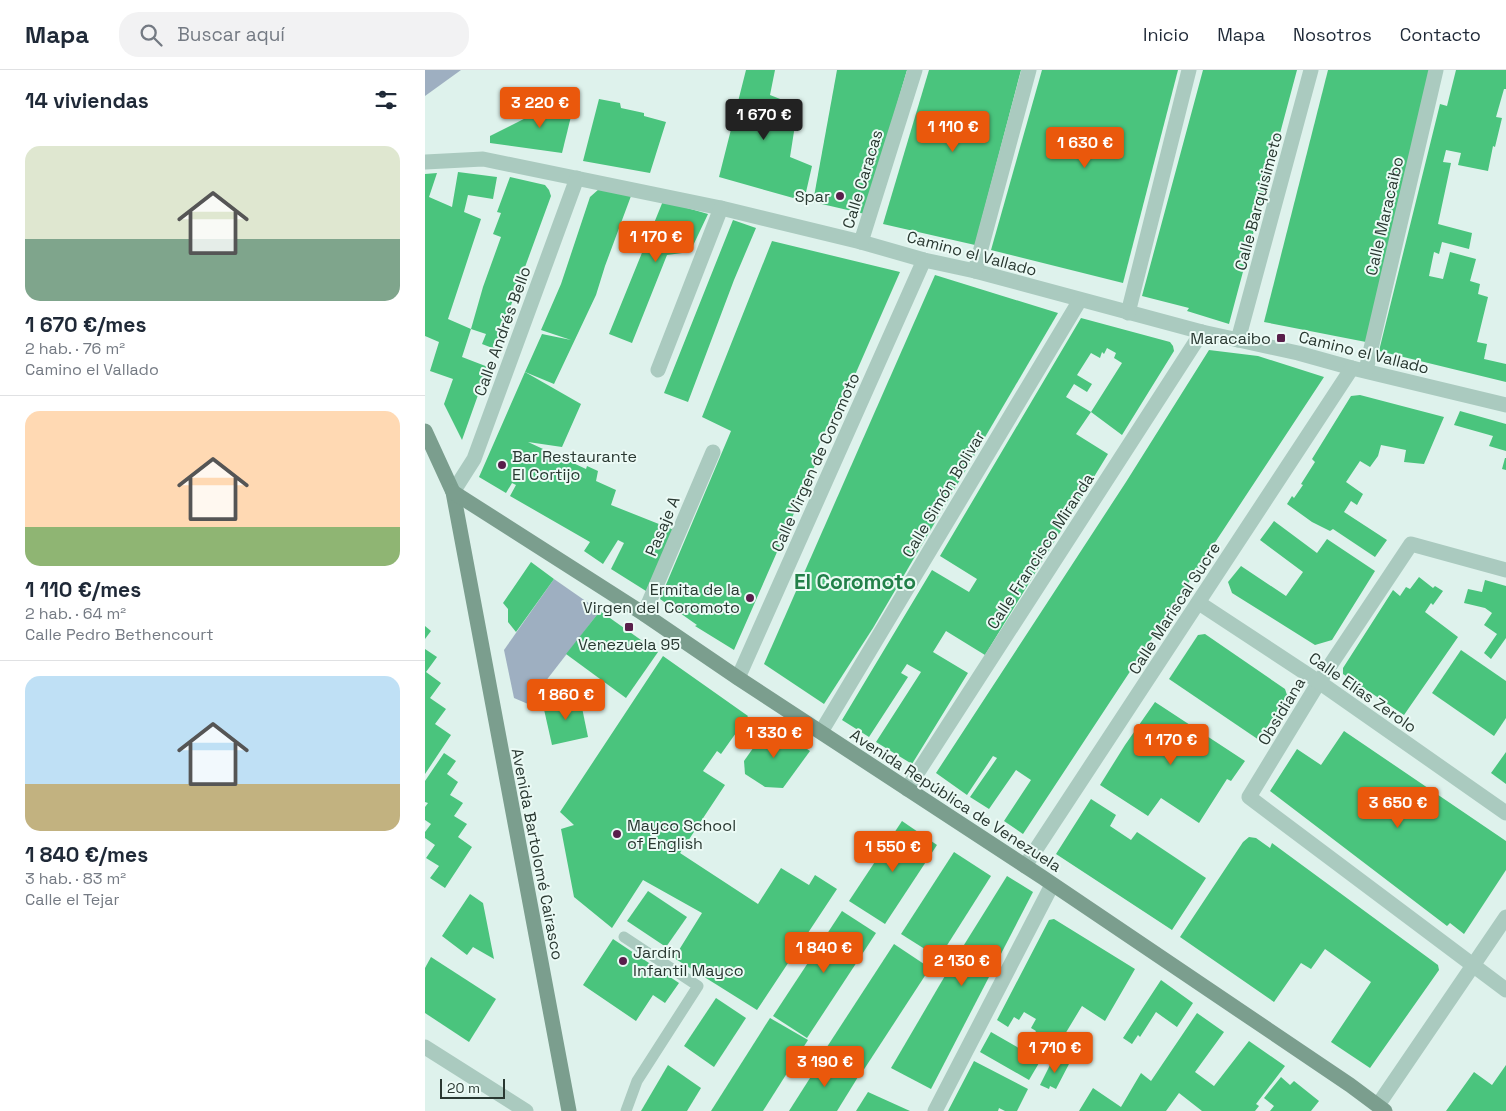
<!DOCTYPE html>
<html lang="es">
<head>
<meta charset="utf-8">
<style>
	body { margin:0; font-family:"Space Grotesk",sans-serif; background:#f2f2f3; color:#1f2937; height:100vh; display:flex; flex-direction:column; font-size:19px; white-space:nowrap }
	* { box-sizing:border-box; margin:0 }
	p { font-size:16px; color:#747a83 }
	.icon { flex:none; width:28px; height:28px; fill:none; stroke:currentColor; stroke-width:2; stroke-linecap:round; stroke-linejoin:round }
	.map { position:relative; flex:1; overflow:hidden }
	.sheet { display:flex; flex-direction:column; background:#fff; width:425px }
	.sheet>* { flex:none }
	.scale { position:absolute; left:15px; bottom:12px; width:65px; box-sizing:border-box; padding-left:5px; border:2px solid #293831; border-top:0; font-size:14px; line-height:18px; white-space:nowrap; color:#293831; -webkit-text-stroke:4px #ebfaf5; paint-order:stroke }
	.price { position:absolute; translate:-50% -42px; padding:0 11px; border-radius:5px; background:#ea580c; color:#fff; font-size:16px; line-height:32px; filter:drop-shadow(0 1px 2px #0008) }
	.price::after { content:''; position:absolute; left:50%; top:30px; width:15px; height:11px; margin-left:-8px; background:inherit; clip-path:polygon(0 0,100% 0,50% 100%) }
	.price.selected { background:#222; color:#fff }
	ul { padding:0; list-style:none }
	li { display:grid; align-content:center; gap:10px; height:265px; padding:0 25px }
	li+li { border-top:1px solid #e0e1e3 }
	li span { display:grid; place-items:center; height:155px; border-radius:15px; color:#555 }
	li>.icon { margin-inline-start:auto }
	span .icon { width:90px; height:90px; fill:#fffc; stroke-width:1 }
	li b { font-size:21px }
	h2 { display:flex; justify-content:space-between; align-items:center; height:60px; padding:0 25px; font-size:21px }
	header { display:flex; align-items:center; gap:30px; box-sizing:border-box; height:70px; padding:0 25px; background:#fff; border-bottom:1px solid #e0e1e3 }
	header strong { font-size:24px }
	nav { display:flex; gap:28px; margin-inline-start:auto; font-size:18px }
	.search { width:350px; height:45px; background:#f2f2f3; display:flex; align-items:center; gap:12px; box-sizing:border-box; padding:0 18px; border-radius:20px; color:#747a83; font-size:19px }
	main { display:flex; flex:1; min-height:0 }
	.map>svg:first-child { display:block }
	.green { fill:#9eafc1 }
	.building { fill:#4ac47d }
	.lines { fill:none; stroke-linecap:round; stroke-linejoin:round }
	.lane { stroke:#aacabf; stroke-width:11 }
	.street { stroke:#aacabf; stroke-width:15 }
	.secondary { stroke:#7b9e8e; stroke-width:15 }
	.poi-dot { fill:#591f4b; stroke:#ebfaf5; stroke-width:2 }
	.labels { text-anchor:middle; stroke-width:4; stroke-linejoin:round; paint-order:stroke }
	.street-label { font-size:16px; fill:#293831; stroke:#ebfaf5 }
	.poi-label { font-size:16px; fill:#293831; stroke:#ebfaf5; text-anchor:end }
	.district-label { font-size:21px; font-weight:bold; fill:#228049; stroke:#ebfaf5 }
</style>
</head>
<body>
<header>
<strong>Mapa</strong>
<div class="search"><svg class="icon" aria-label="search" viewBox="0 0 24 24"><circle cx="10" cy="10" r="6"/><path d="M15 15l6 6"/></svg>Buscar aquí</div>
<nav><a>Inicio</a><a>Mapa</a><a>Nosotros</a><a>Contacto</a></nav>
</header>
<main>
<section class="sheet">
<h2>14 viviendas<svg class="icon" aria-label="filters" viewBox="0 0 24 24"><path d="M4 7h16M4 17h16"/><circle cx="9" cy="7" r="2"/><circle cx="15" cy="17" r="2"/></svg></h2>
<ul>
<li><span style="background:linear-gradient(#dfe7d0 60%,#7fa58c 0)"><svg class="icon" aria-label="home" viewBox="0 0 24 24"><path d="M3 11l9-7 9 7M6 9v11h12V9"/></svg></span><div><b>1 670 €/mes</b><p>2 hab. · 76 m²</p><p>Camino el Vallado</p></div></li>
<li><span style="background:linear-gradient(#ffd9b3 75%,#8fb573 0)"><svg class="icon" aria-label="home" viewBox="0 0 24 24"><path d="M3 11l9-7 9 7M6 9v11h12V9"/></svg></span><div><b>1 110 €/mes</b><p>2 hab. · 64 m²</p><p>Calle Pedro Bethencourt</p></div></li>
<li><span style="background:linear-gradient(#bfe0f5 70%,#c2b280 0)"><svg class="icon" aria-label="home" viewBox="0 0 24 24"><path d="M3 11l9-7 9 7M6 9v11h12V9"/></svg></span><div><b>1 840 €/mes</b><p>3 hab. · 83 m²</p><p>Calle el Tejar</p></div></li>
</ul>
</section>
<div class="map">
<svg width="1081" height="1041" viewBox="0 0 1081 1041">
	<rect width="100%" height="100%" fill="#def2ec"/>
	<g class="green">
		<polygon points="0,0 36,0 0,26"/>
		<polygon points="129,509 175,541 103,634 89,628 79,580"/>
	</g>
	<g class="building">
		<polygon points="321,0 350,0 345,25 373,36 365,87 387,96 379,131 294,107"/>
		<polygon points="412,0 482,0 440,144 388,132"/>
		<polygon points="504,0 596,0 550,175 458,154"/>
		<polygon points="617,0 753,0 698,213 566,180"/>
		<polygon points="778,0 872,0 804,254 762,241 764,238 717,226"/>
		<polygon points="903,0 1005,0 941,272 839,252"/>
		<polygon points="1031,0 1081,0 1081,19 1079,19 1071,47 1077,48 1070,77 1068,76 1063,101 1033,95 1036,83 1021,80 1018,92 1026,93 1013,154 1047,163 1044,179 1017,172 1014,184 1009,182 1004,206 1018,209 1025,182 1051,189 1045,211 1055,214 1053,224 1063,227 1052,272 1062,274 1059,289 1081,294 1081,312 954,281 1015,34 1022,36"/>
		<polygon points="152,22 137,83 65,73 65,66"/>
		<polygon points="174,29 195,33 196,38 219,43 219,46 241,52 225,103 158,91"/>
		<polygon points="33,102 72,107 68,129 43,125 39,142 56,149 23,249 46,259 58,217 76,167 68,164 76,143 72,142 85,107 120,115 124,120 126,126 70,279 57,274 61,264 46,259 37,287 63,297 37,370 19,334 28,309 5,301 14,272 0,266 0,104 12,103 4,127 27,137"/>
		<polygon points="174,119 206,126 180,196 171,225 129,314 100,302 117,264 146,270 116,260 136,214 165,127"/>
		<polygon points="238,131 283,144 265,182 242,185 207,273 184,264"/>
		<polygon points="308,150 331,158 309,210 263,332 239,323"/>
		<polygon points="347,171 475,202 412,346 408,344 390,383 395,384 309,580 270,556 272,555 235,529 306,361 277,347"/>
		<polygon points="510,205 633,243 448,558 399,634 339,594"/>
		<polygon points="656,248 745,272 748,276 749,281 697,365 666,342 697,293 689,288 691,283 682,278 679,284 677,282 675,288 666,283 652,305 667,314 662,322 649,314 641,327 666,342 651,364 683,384 560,585 521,561 508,582 543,603 487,694 451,672 496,602 482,594 476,603 483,607 444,667 417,650 507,500 544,522 552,509 515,486"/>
		<polygon points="784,280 833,286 899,307 598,764 579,751 606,710 591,700 564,739 545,727 572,688 568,686 542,725 511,703 701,412"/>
		<polygon points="100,302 156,334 137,377 103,372 161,399 162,396 173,401 171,411 191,420 186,435 249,460 221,521 186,499 199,473 193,470 178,494 159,481 165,472 85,426 91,415 87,413 81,423 54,407"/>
		<polygon points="935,325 1019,347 999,394 979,392 981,380 956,375 953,386 945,397 935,391 921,412 938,424 932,435 926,431 919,442 962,470 950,487 908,459 905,461 887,452 862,434 867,426 869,428 878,415 876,414 890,392 887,389 926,326"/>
		<polygon points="1035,341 1081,354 1081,381 1064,376 1068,366 1029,355"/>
		<polygon points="1080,388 1081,388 1081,400 1077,399"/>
		<polygon points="849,451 892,483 902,469 950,501 907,570 890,575 807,523 803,512 816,496 861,526 878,502 835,470"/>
		<polygon points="106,492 129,509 91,562 83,552 83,539 78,533"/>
		<polygon points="994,507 1008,518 1010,516 1018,521 1008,535 1006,533 1000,542 1033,567 979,645 918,604 918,598 968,520 975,526 981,517 985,519"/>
		<polygon points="1060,510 1081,516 1081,568 1066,589 1059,583 1072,564 1059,555 1067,543 1060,538 1039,533 1043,519 1057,522"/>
		<polygon points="175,541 233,582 201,628 141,584"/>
		<polygon points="0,556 6,561 0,569"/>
		<polygon points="780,564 860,619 862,625 834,670 744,609 773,565"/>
		<polygon points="0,579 12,587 1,602 16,613 5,628 21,639 10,654 26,665 0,704"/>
		<polygon points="1036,580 1081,611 1081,648 1069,666 1007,623"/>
		<polygon points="238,586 323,646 296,684 292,681 278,701 300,715 255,783 333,834 356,798 384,815 390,805 412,819 332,940 249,888 277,843 218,810 187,858 149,827 136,759 149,755 135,742"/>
		<polygon points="155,628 163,667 127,675 118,635"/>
		<polygon points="730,632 820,691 806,711 802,709 774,753 736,728 723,746 675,715 700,675"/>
		<polygon points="345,654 385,681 358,718 340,717 320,704 319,691"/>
		<polygon points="919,661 1081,771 1081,800 1039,864 1025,853 1022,856 845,721 872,679 896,695"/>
		<polygon points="1081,682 1081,714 1066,703"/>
		<polygon points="19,683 31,691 22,704 33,712 25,725 38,733 29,746 42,754 33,767 47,777 20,818 5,808 14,796 1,788 10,775 0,768 0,762 6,754 0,750 0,737 3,733 0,732 0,711"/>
		<polygon points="666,729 691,745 685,756 706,770 712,762 781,808 747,860 631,784"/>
		<polygon points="477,751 512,775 460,854 424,831"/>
		<polygon points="824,767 831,768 845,778 847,773 1013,895 1014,900 945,998 906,972 946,912 900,879 886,899 876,893 849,932 755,867 818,772"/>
		<polygon points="529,782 566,806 514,888 476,864"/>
		<polygon points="582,806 608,822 506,1019 466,998 524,899"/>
		<polygon points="223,821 262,847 241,877 202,851"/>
		<polygon points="45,824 58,833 69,889 48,877 42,885 17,866"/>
		<polygon points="417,841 451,863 382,968 348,946"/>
		<polygon points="629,849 710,899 680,951 657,936 631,979 624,976 604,1010 555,982 566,962 599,981 611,961 606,958 611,949 599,942 594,950 589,947 583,957 572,950 624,850"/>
		<polygon points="188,869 254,913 240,933 228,925 211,951 158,915"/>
		<polygon points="469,874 505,898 436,1004 400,980"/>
		<polygon points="6,887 71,929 44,972 0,943 0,898"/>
		<polygon points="736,910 768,933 752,957 731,942 715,967 713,965 707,974 698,968"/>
		<polygon points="291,928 321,948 289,997 259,976"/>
		<polygon points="772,943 799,962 770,1002 789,1016 824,971 860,996 831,1034 834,1036 830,1041 777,1041 754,1023 741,1041 654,1041 668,1018 696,1037 716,1003 726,1011"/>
		<polygon points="345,948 383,970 338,1041 286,1041"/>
		<polygon points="399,986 433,1007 412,1041 364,1041"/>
		<polygon points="629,987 644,994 631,1019 625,1016 624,1019 615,1015"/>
		<polygon points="549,991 603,1019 592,1041 580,1041 574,1038 573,1041 523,1041"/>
		<polygon points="243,995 276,1018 262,1041 216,1041"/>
		<polygon points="1081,995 1081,1041 1021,1041 1049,1002 1067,1015"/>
		<polygon points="856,1007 865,1015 869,1011 894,1031 886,1041 845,1041 849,1036 839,1028"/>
		<polygon points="443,1022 485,1041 431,1041"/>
	</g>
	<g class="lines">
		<polyline class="lane" points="199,867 273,916 212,1011 201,1041"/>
		<g class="street">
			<polyline points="0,92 58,89 296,138 436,172 499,190 550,201 777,262 873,283 927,298 1081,335"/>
			<polyline points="436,172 490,0"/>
			<polyline points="550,201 604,0"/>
			<polyline points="703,243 764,0"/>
			<polyline points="813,270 886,0"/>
			<polyline points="233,300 296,138"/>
			<polyline points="941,300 1011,0"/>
			<polyline points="28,422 49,389 152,108"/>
			<polyline points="1081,500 986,474 894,612 824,727 1081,920"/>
			<polyline points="774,533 894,612 1081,743"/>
			<polyline points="219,544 288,382"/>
			<polyline points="313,608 499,190"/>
			<polyline points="396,662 655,230"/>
			<polyline points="482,719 777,262"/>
			<polyline points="600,796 927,298"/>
			<polyline points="0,977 101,1041"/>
			<polyline points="953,1035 1081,847"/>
			<polyline points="510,1041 627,815"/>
		</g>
		<g class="secondary">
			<polyline points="0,361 28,422 144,1041"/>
			<polyline points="28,422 219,544 313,608 617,807 925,1015 960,1041"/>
		</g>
	</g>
	<g class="poi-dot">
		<circle cx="415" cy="126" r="5"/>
		<rect x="851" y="263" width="10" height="10" rx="2.5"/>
		<circle cx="77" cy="395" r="5"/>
		<circle cx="325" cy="528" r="5"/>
		<rect x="199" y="552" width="10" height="10" rx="2.5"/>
		<circle cx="192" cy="764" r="5"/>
		<circle cx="198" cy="891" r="5"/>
	</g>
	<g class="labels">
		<g class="street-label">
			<text transform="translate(437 109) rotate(-73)" y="6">Calle Caracas</text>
			<text transform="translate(833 131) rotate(-75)" y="6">Calle Barquisimeto</text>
			<text transform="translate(959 146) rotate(-77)" y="6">Calle Maracaibo</text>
			<text transform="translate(547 183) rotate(15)" y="6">Camino el Vallado</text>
			<text transform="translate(77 261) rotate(-70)" y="6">Calle Andrés Bello</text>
			<text transform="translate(939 282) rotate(14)" y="6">Camino el Vallado</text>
			<text transform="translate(390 392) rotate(-66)" y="6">Calle Virgen de Coromoto</text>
			<text transform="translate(518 424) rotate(-59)" y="6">Calle Simón Bolivar</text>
			<text transform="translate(237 456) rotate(-67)" y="6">Pasaje A</text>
			<text transform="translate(615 481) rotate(-57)" y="6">Calle Francisco Miranda</text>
			<text transform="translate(749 538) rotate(-57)" y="6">Calle Mariscal Sucre</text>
			<text transform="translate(938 622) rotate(35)" y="6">Calle Elías Zerolo</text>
			<text transform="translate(856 641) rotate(-59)" y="6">Obsidiana</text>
			<text transform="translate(531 730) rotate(33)" y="6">Avenida República de Venezuela</text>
			<text transform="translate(113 784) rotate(79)" y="6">Avenida Bartolomé Cairasco</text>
		</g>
		<g class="poi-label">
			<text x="405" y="132">Spar</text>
			<text x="846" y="274">Maracaibo</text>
			<text x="87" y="392" text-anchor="start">Bar Restaurante<tspan x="87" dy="18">El Cortijo</tspan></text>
			<text x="315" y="525">Ermita de la<tspan x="315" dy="18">Virgen del Coromoto</tspan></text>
			<text x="204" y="580" text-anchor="middle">Venezuela 95</text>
			<text x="202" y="761" text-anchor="start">Mayco School<tspan x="202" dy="18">of English</tspan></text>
			<text x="208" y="888" text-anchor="start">Jardín<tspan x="208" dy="18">Infantil Mayco</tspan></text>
		</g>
		<g class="district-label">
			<text x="430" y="519">El Coromoto</text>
		</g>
	</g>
</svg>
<div class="scale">20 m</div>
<b class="price" style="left:115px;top:59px">3 220 €</b>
<b class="price selected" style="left:339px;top:71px">1 670 €</b>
<b class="price" style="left:528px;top:83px">1 110 €</b>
<b class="price" style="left:660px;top:99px">1 630 €</b>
<b class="price" style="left:231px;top:193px">1 170 €</b>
<b class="price" style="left:141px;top:651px">1 860 €</b>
<b class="price" style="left:349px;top:689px">1 330 €</b>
<b class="price" style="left:746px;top:696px">1 170 €</b>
<b class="price" style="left:973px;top:759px">3 650 €</b>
<b class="price" style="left:468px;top:803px">1 550 €</b>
<b class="price" style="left:399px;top:904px">1 840 €</b>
<b class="price" style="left:537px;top:917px">2 130 €</b>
<b class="price" style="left:630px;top:1004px">1 710 €</b>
<b class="price" style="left:400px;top:1018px">3 190 €</b>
</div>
</main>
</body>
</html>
